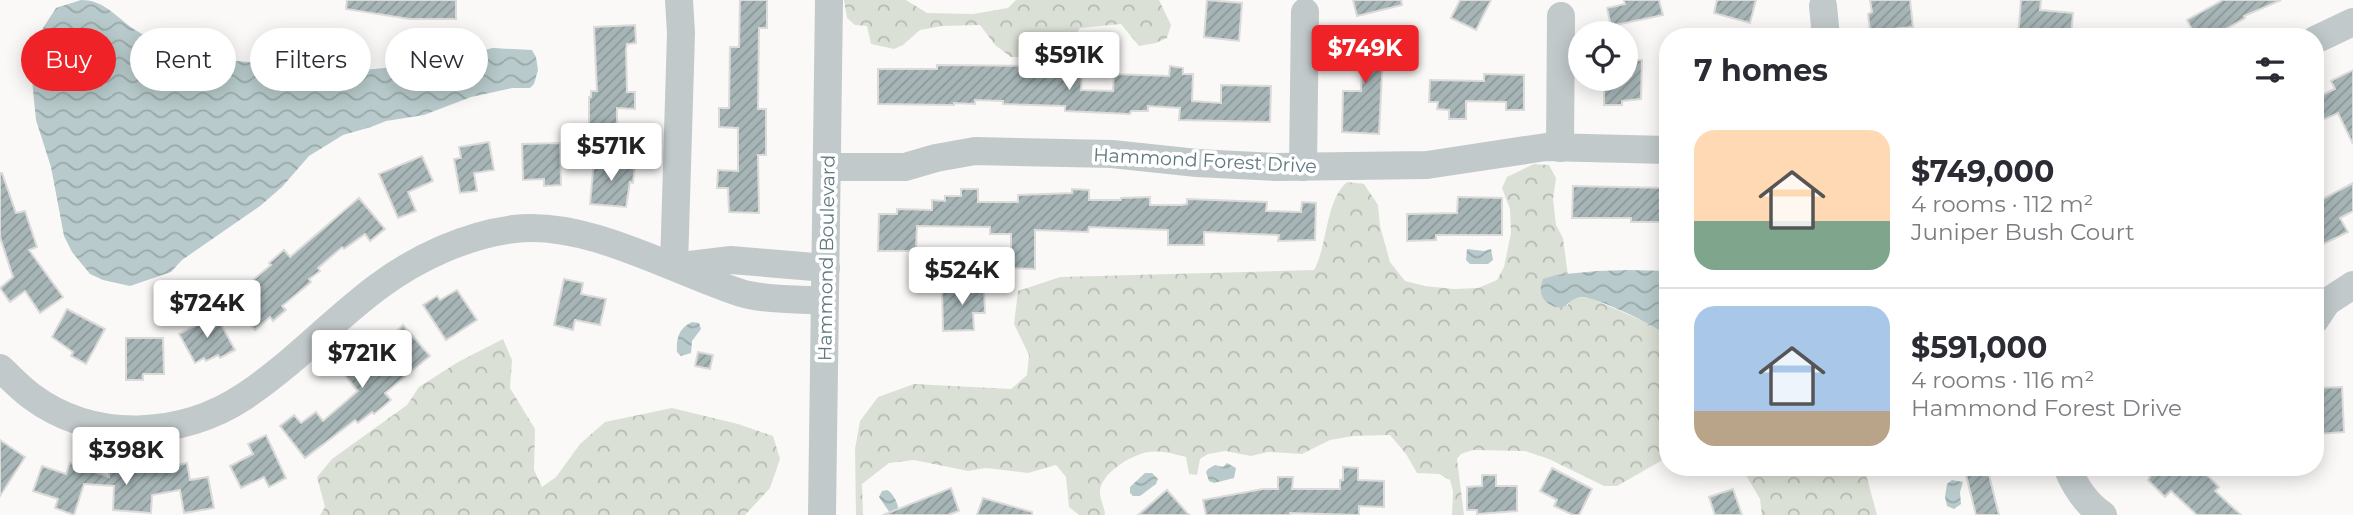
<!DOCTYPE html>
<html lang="en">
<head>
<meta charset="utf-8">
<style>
	body { margin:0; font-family:Montserrat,sans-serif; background:#f2f2f3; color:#2b2b33; height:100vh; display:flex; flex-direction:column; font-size:26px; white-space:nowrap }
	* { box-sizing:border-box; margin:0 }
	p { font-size:23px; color:#7c7c81 }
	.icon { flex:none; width:38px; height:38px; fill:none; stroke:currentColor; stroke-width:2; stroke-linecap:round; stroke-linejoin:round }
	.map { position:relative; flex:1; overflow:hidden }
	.drawer { position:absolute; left:1659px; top:28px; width:665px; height:448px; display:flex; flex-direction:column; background:#fff; border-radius:28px; box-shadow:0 4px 18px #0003 }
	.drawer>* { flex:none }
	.guide { position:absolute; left:21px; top:28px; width:665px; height:63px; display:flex; gap:14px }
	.fabs { position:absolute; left:1568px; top:21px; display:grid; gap:14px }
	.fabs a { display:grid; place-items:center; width:70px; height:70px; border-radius:50%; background:#fff; box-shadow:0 4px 18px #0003; font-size:35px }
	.price { position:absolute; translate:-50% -60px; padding:0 16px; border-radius:7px; background:#fff; color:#222; font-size:23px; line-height:46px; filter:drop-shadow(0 2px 4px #0008) }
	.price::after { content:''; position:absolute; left:50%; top:42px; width:21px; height:16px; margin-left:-10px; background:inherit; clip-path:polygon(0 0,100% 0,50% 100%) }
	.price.active { background:#ef2227; color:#fff }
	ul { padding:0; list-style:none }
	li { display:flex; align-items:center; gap:21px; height:175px; padding:0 35px }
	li+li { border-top:2px solid #e1e1e2 }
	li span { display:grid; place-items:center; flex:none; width:196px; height:140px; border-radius:21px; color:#555 }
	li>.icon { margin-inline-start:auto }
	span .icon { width:84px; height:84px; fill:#fffc; stroke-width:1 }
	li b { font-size:30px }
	h2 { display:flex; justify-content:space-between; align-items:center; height:84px; padding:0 35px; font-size:30px }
	.pill { padding:0 24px; border-radius:32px; background:#fff; box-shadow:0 4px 18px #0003; font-size:24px; line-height:63px }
	.pill.active { background:#ef2227; color:#fff }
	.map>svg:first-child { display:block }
	.forest { fill:url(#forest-crowns) }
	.water { fill:url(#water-waves) }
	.building { fill:url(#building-hatch); stroke:#dcdbd9; stroke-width:2 }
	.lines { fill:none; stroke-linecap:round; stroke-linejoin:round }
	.minor { stroke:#c2c9cb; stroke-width:28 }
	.labels { text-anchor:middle; stroke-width:7; stroke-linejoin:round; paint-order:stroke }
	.street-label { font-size:19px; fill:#5e787e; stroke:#fff }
</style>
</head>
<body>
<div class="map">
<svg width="2353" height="515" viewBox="0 0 2353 515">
	<defs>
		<pattern id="forest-crowns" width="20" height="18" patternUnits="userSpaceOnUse" patternTransform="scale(1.75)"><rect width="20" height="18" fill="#dbe0d6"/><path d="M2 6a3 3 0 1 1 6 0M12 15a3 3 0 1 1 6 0" fill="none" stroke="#b5bab3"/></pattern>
		<pattern id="water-waves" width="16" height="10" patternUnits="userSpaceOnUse" patternTransform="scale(1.75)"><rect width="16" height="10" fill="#b8cacb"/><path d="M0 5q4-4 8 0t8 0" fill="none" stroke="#99a9aa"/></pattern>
		<pattern id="building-hatch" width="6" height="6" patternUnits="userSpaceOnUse" patternTransform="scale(1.75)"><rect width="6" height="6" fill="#a7b5b7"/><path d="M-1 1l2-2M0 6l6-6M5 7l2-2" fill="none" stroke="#8b989a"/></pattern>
	</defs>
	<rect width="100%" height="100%" fill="#faf9f7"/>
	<g class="forest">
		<polygon points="844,0 906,0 927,13 973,14 1008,8 1016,0 1159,0 1171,25 1167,38 1156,43 1139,46 1121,24 1080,28 1065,52 1053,57 1011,57 995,45 980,25 942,26 920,30 903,45 894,49 871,44 867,26 855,25 847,18"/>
		<path d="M1534 164 1549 165 1556 178 1553 199 1556 225 1563 238 1568 276 1556 275 1567 306C1573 297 1579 296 1590 298L1657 327 1668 336V457L1617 486H1604L1549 459 1525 451 1473 450 1461 454 1457 459 1464 515H1452L1453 491 1450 480 1439 474 1417 473 1406 454 1390 435 1353 436 1330 440 1302 454 1268 452 1251 456 1225 451 1208 454 1200 459 1197 475 1189 474 1186 457C1174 454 1161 450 1148 452 1131 455 1099 474 1100 493 1100 500 1105 508 1105 515H1079L1069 507 1066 477 1056 465 1028 473 986 468 968 471 914 460 889 463 862 484 863 515H856L855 449 860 421 878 397 914 384 1011 389 1027 375 1029 355 1014 324 1018 291 1060 277 1314 270C1328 245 1325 201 1347 182L1364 184 1378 205 1380 226 1390 262 1405 281 1425 286 1454 289 1478 288 1497 280 1504 267 1511 233 1510 209 1502 188 1507 177Z"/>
		<polygon points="503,339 512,360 510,388 535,429 534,470 542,487 556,477 580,444 605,422 672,408 738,424 773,436 780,459 770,488 745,515 320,515 325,507 317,477 332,459 407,405 419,387 458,362"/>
		<polygon points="1741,467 1864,467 1877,515 1762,515 1760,499"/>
	</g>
	<g class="water">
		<path d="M81 0C106 0 117 19 137 31 158 45 185 51 210 53L214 58 226 60 315 68 333 66 355 71 403 66 427 61H450L492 48 532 50 536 57 538 70 534 84 530 88H512L471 97 424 115 386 121 371 127 343 135 309 156 282 187 260 206 182 260 171 272 130 286 103 280 90 274 72 252 64 236 51 167 36 120 30 60 34 42 56 8Z"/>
		<polygon points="1467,249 1484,251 1491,249 1493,260 1488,264 1470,264 1466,260"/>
		<path d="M1629 270 1668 271V336C1657 326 1596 297 1582 297 1569 297 1567 312 1553 306 1541 301 1538 291 1543 279L1556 275 1597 271Z"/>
		<path d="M692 322 699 323 701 329 692 341 691 353 681 356 677 352C676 338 679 328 692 322Z"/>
		<polygon points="1227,463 1236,468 1234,478 1214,483 1209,481 1206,472 1208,469 1215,465 1223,467"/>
		<polygon points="1145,473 1152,473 1158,479 1156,484 1140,496 1133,496 1130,493 1130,487"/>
		<polygon points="1952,480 1963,482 1960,492 1961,504 1954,509 1947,506 1945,497 1947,484"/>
		<path d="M887 490C892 492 899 504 898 510L890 513 879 497 882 491Z"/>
	</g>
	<g class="building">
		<polygon points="347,0 456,0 456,19 410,19 346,9"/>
		<polygon points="740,0 767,0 767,28 759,28 758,109 766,109 766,155 758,155 759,213 729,212 728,188 717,188 718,170 738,171 738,128 719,127 719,108 729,108 730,47 739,47"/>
		<polygon points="1207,0 1242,3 1239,41 1204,37"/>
		<polygon points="1353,0 1401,0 1402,5 1357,16"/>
		<polygon points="1460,0 1491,0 1476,30 1451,18"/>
		<polygon points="1624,0 1659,0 1663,15 1611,26 1607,8 1625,4"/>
		<polygon points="1717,0 1756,0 1750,23 1714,13"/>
		<polygon points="1870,0 1910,0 1913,27 1870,31 1868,14 1872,12"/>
		<polygon points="2021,0 2041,0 2040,10 2073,13 2071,37 2018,37"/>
		<polygon points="2223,0 2281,0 2244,16 2245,18 2220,32 2219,29 2205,37 2196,37 2187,20"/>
		<polygon points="635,25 636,43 627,44 626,49 627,92 635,92 635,109 617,108 617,129 589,129 589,97 591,97 591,91 597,91 594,27"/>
		<polygon points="1345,34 1384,34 1379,134 1342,132 1343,91 1361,91 1362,63 1355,63 1355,51 1345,51"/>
		<polygon points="1626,60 1642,60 1641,99 1622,101 1622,105 1604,105 1604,79 1626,79"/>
		<polygon points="937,65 1039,66 1038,75 1082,75 1081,90 1113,91 1114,74 1169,76 1170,66 1183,68 1183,74 1193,74 1192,101 1221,103 1221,85 1271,86 1270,122 1179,120 1180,108 1148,106 1148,111 1131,111 1130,114 1065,111 1065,106 1003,104 1003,101 975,100 975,104 954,103 954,105 878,104 878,69 937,69"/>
		<polygon points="2353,70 2353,144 2338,113 2320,121 2315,111 2315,98 2335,89 2331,81"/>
		<polygon points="1484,74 1524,75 1524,110 1506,110 1506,102 1466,101 1466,119 1449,119 1449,110 1437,109 1438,102 1429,102 1430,80 1484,81"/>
		<polygon points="489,142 494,170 474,173 477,191 460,193 454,159 461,158 459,147"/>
		<polygon points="560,143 561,185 544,186 544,179 523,180 522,144"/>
		<polygon points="422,156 433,181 408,192 416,211 398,218 379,174"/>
		<polygon points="594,160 635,164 633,183 630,182 626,207 590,204"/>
		<polygon points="0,173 2,173 16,213 25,211 37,247 29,250 63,297 40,313 25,291 10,302 0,288 13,277 0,237"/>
		<polygon points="2353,183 2353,211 2340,218 2348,232 2315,248 2315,203"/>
		<polygon points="1573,186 1668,188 1668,222 1631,222 1631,218 1572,218"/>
		<polygon points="961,189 978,189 978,202 1018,202 1018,195 1072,193 1072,189 1089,190 1089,200 1121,200 1121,198 1150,197 1150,205 1181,205 1187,204 1187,199 1267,202 1266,211 1301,212 1302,202 1316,203 1315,240 1278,241 1279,235 1204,232 1204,245 1168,245 1168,230 1089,227 1088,232 1035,230 1035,269 1011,268 1011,234 990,234 990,227 917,226 916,251 878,251 879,214 897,214 897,209 932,210 932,200 945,201 945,196 961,196"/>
		<polygon points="1458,197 1502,198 1502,235 1436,235 1436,240 1407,241 1407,214 1457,213"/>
		<polygon points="359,198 385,229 370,241 365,234 344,249 342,247 318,268 320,271 309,279 311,282 282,306 286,310 273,321 270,317 255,330 229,300 271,265 269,263 284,250 290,257"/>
		<polygon points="564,279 583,283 581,294 606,299 600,325 575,320 573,330 554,325"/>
		<polygon points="984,286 985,313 973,313 974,330 943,331 942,288"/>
		<polygon points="457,290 477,320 446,340 423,305 437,296 440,300"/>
		<polygon points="67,309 105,329 86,364 71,356 73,352 52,337"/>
		<polygon points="216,315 235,350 220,358 218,355 206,361 204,358 195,363 179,334"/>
		<polygon points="403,325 430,356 385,393 391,400 374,414 372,412 358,423 355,420 305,458 280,426 294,415 301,423 316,412 323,421 358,391 343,373 386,335 389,339"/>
		<polygon points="126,338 163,338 164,374 143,374 143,380 126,380"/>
		<polygon points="698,352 713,355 710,369 695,366"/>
		<polygon points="2342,387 2344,432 2320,434 2319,415 2315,415 2316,388"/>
		<polygon points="266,435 286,478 269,487 264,477 241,488 230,466 253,454 248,444"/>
		<polygon points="0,440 25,457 0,496"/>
		<polygon points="70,463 109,477 109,465 127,466 127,469 168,472 167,467 187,463 190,480 208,477 214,508 184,513 180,490 152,495 151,513 113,510 114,486 84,484 74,515 55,508 58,499 33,491 42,466 66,474"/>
		<polygon points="1343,467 1358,468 1358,480 1384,481 1384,507 1359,506 1359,515 1290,513 1290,515 1206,515 1203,500 1263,489 1278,489 1278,477 1293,477 1292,489 1340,489 1340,480 1343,480"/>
		<polygon points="1964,467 1987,467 1999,515 1976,515"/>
		<polygon points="2140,467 2199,467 2219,487 2215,491 2241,515 2197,515 2171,491 2165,497 2148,480 2150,477"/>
		<polygon points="1552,468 1592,489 1579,515 1573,515 1554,506 1557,500 1540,491"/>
		<polygon points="1482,475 1496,475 1496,486 1517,486 1517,511 1477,514 1477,510 1467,510 1467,487 1482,486"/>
		<polygon points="951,488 959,511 948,515 883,515"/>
		<polygon points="1733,489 1742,515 1715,515 1709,497"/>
		<polygon points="1167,490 1189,515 1138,515"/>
		<polygon points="983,498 1032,512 1032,515 977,515"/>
	</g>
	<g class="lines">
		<g class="minor">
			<polyline points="1823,6 1826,37"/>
			<polyline points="2315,40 2353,22"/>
			<polyline points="1560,148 1561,16"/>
			<polyline points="827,167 905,167 936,158 975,151 1112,154 1197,163 1275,167 1427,165 1546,147 1668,150"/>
			<polyline points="1303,167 1305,12"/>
			<polyline points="674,266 681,33 679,0"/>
			<polyline points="681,266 731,260 826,268"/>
			<polyline points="2315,320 2327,302 2353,285"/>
			<path d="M0 368C10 377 20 388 31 396 94 443 182 438 245 396 293 364 333 320 379 286 418 257 467 235 514 229 587 220 673 271 741 293 763 300 801 299 825 301"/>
			<path d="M2067 467C2075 487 2085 503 2103 515"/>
			<polyline points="822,515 829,0"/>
		</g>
	</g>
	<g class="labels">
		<g class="street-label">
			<text transform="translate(1205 160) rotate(3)" y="7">Hammond Forest Drive</text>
			<text transform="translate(826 258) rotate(-89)" y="7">Hammond Boulevard</text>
		</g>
	</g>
</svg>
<div class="fabs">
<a><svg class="icon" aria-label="locate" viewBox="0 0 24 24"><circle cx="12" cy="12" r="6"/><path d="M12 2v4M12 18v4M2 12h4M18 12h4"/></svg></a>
</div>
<b class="price active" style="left:1365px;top:85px">$749K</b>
<b class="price" style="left:1069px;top:92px">$591K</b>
<b class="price" style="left:611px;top:183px">$571K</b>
<b class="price" style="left:962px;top:307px">$524K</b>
<b class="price" style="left:207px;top:340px">$724K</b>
<b class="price" style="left:362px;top:390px">$721K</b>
<b class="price" style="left:126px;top:487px">$398K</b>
<div class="guide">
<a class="pill active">Buy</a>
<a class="pill">Rent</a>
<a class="pill">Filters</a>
<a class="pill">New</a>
</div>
<section class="drawer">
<h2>7 homes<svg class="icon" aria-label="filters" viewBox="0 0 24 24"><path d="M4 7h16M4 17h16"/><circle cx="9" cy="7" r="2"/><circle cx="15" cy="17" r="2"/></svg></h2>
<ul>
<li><span style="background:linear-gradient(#ffd9b3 65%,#7fa58c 0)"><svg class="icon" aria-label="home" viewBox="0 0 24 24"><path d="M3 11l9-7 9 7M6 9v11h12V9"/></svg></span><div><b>$749,000</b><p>4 rooms · 112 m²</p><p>Juniper Bush Court</p></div></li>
<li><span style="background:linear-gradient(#a9c7e8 75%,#b9a48a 0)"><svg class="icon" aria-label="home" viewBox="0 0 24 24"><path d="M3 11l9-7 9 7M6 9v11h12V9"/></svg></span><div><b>$591,000</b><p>4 rooms · 116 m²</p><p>Hammond Forest Drive</p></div></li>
</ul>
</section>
</div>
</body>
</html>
